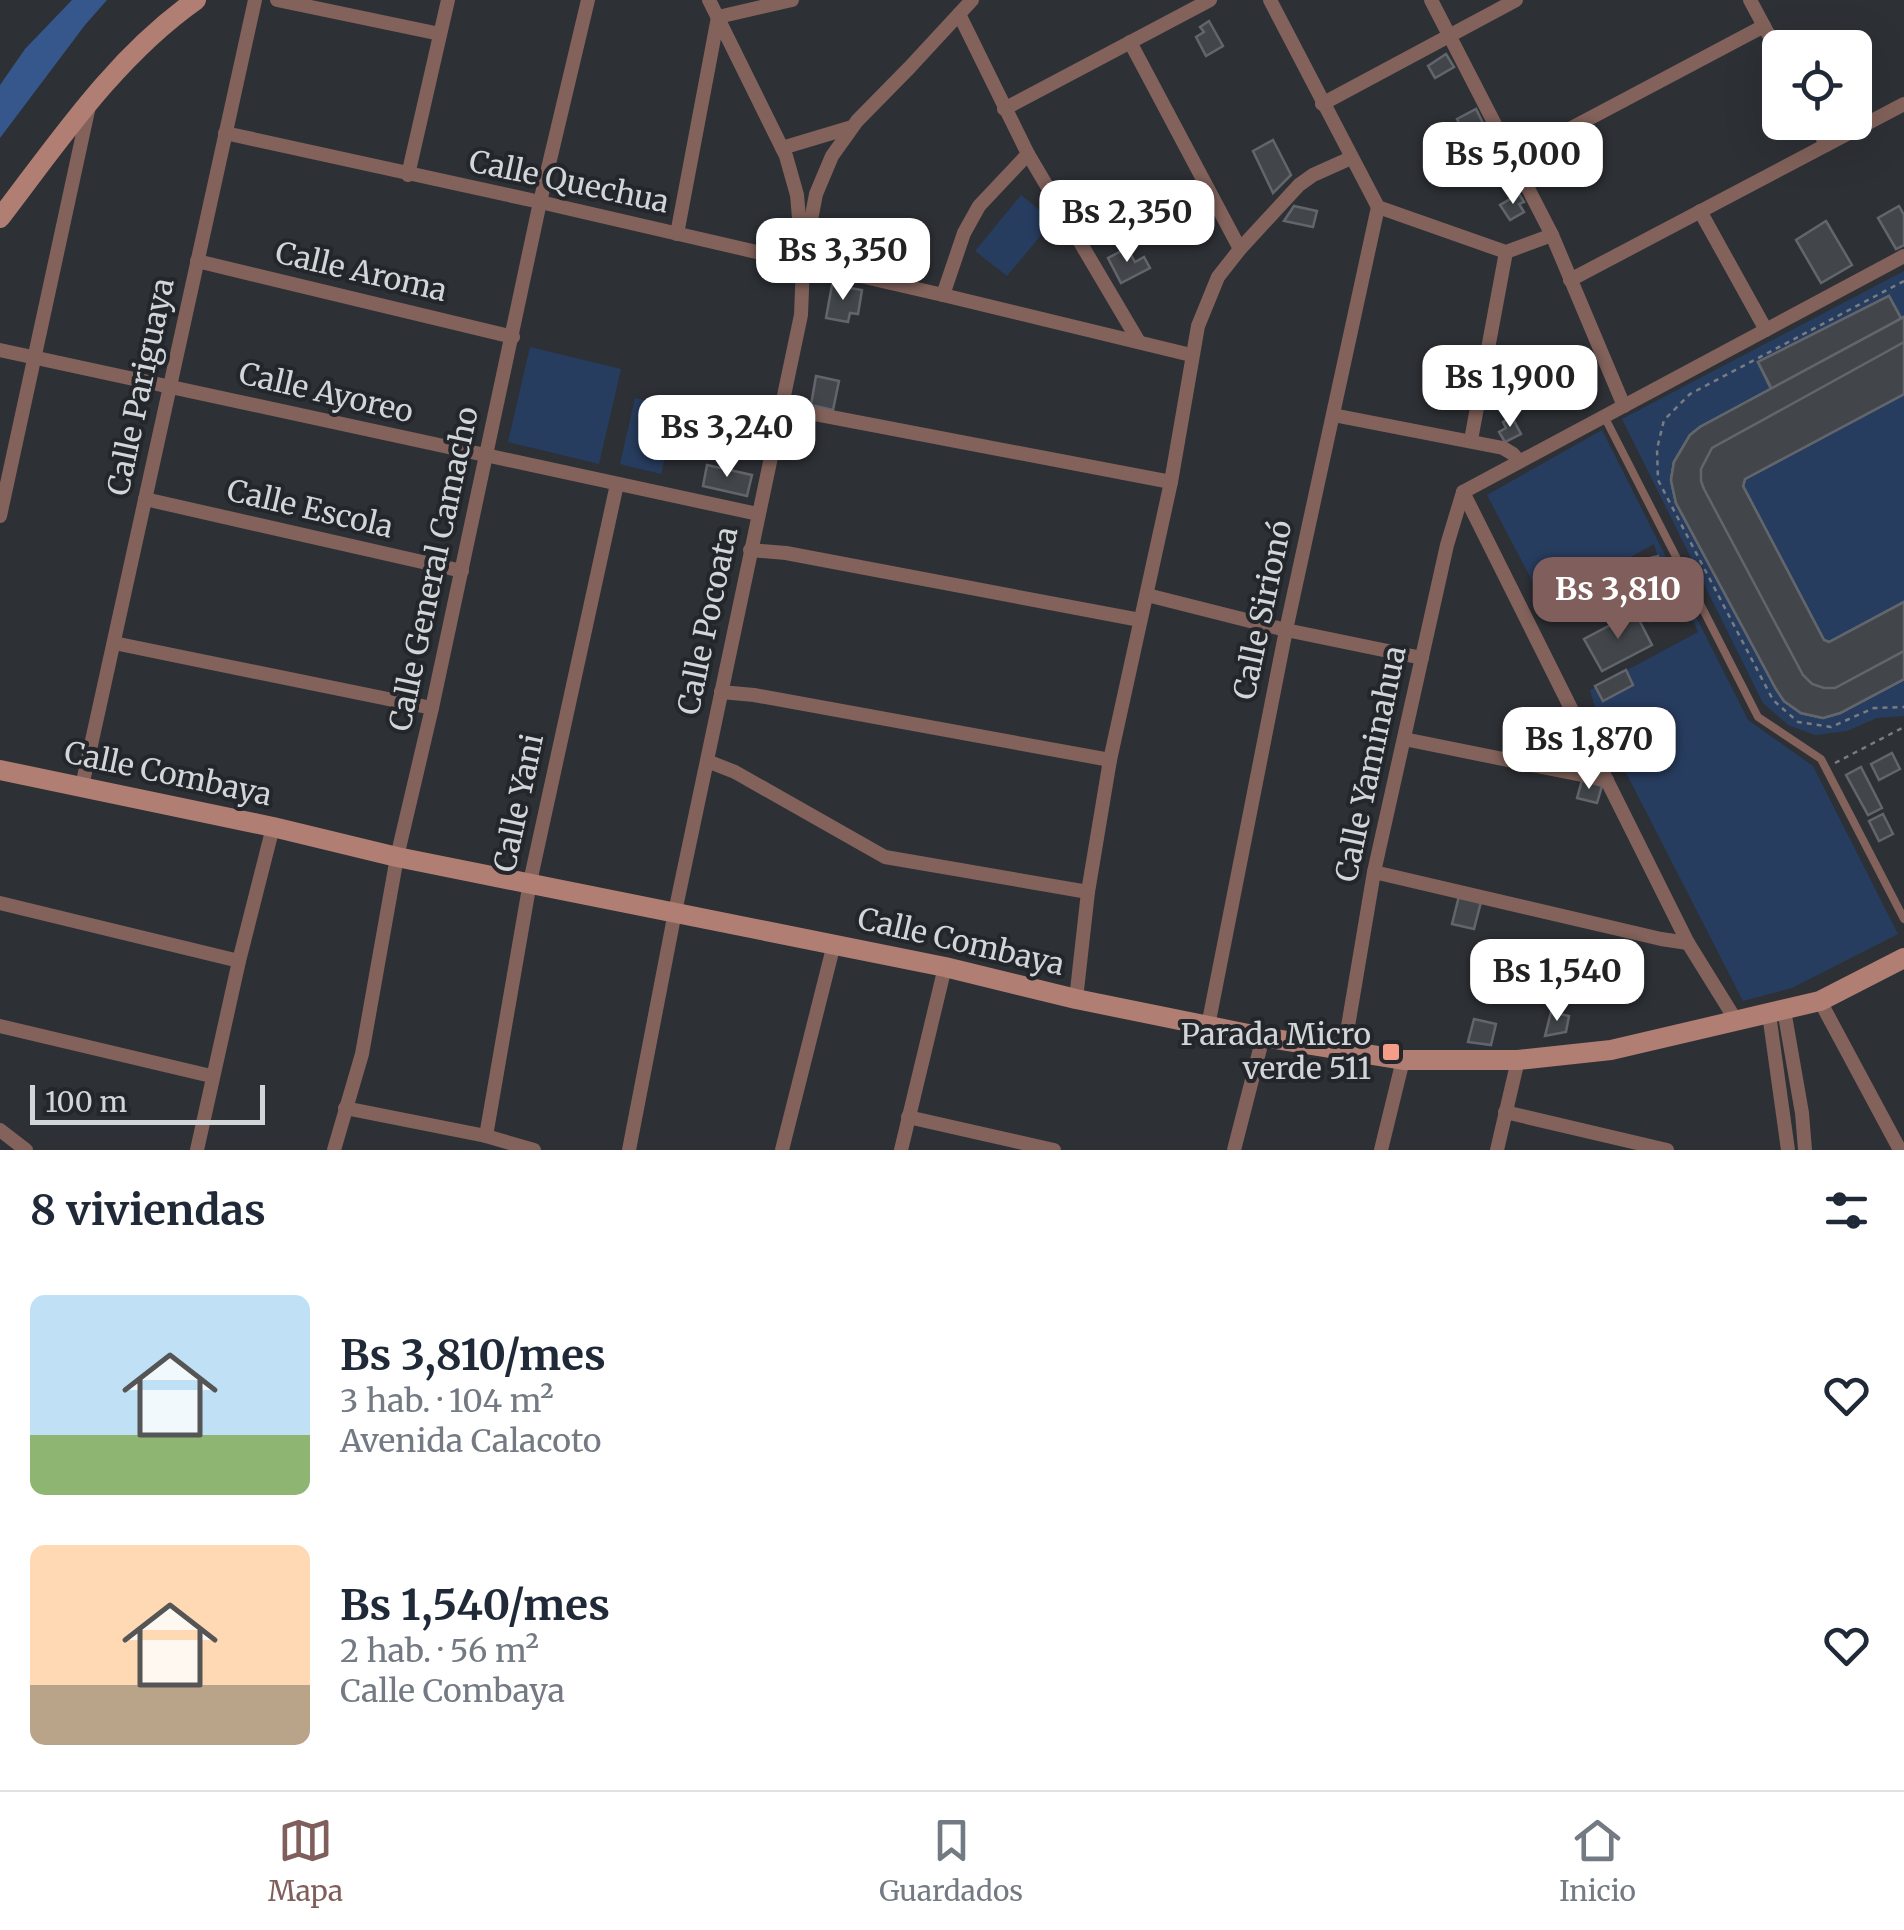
<!DOCTYPE html>
<html lang="es">
<head>
<meta charset="utf-8">
<style>
	body { margin:0; font-family:Merriweather,serif; background:#f2f2f3; color:#1f2937; height:100vh; display:flex; flex-direction:column; font-size:38px; white-space:nowrap }
	* { box-sizing:border-box; margin:0 }
	p { font-size:32px; color:#747a83 }
	.icon { flex:none; width:55px; height:55px; fill:none; stroke:currentColor; stroke-width:2; stroke-linecap:round; stroke-linejoin:round }
	.map { position:relative; height:1150px; overflow:hidden }
	.details { display:flex; flex-direction:column; background:#fff; flex:1 }
	.details>* { flex:none }
	.controls { position:absolute; left:1762px; top:30px; display:grid; gap:20px }
	.controls a { display:grid; place-items:center; width:110px; height:110px; border-radius:15px; background:#fff; box-shadow:0 10px 40px #0002; font-size:50px }
	.scale { position:absolute; left:30px; bottom:25px; width:235px; box-sizing:border-box; padding-left:10px; border:5px solid #d3d6d9; border-top:0; font-size:28px; line-height:35px; white-space:nowrap; color:#d3d6d9; -webkit-text-stroke:8px #23262b; paint-order:stroke }
	.price { position:absolute; translate:-50% -85px; padding:0 22px; border-radius:20px; background:#fff; color:#222; font-size:32px; line-height:65px; filter:drop-shadow(0 2px 5px #0008) }
	.price::after { content:''; position:absolute; left:50%; top:60px; width:30px; height:22px; margin-left:-15px; background:inherit; clip-path:polygon(0 0,100% 0,50% 100%) }
	.price.on { background:#7f5e5c; color:#fff }
	ul { padding:0; list-style:none }
	li { display:flex; align-items:center; gap:30px; height:250px; padding:0 30px }
	li span { display:grid; place-items:center; flex:none; width:280px; height:200px; border-radius:15px; color:#555 }
	li>.icon { margin-inline-start:auto }
	span .icon { width:120px; height:120px; fill:#fffc; stroke-width:1 }
	li b { font-size:42px }
	h2 { display:flex; justify-content:space-between; align-items:center; height:120px; padding:0 30px; font-size:42px }
	.tabs { display:flex; justify-content:space-around; align-items:center; height:140px; border-top:2px solid #e0e1e3; background:#fff; font-size:28px; color:#747a83 }
	.tabs a { display:grid; justify-items:center; gap:5px }
	.tabs .on { color:#7f5e5c }
	.map>svg:first-child { display:block }
	.green { fill:#273d5f }
	.water { fill:#35578c }
	.building { fill:#42464b; stroke:#62666c; stroke-width:2.5 }
	.lines { fill:none; stroke-linecap:round; stroke-linejoin:round }
	.path { stroke:#797c80; stroke-width:2.5; stroke-dasharray:5 5; stroke-linecap:butt }
	.lane { stroke:#82625b; stroke-width:8 }
	.street { stroke:#82625b; stroke-width:14 }
	.secondary { stroke:#b07e72; stroke-width:20 }
	.poi-dot { fill:#f49e8a; stroke:#23262b; stroke-width:4 }
	.labels { text-anchor:middle; stroke-width:8; stroke-linejoin:round; paint-order:stroke }
	.street-label { font-size:30px; fill:#d3d6d9; stroke:#23262b }
	.poi-label { font-size:30px; fill:#d3d6d9; stroke:#23262b; text-anchor:end }
</style>
</head>
<body>
<div class="map">
<svg width="1904" height="1150" viewBox="0 0 1904 1150">
	<rect width="100%" height="100%" fill="#2d3035"/>
	<g class="green">
		<polygon points="1021,195 1053,221 1007,276 975,251"/>
		<polygon points="1904,271 1904,716 1877,718 1847,731 1815,735 1788,725 1763,703 1622,419"/>
		<polygon points="530,347 621,369 599,464 508,442"/>
		<polygon points="635,398 677,408 661,474 620,464"/>
		<polygon points="1602,430 1748,720 1813,766 1898,934 1792,988 1743,1001 1598,718 1590,690 1698,632 1694,622 1674,614 1654,544 1545,605 1487,495"/>
	</g>
	<polygon class="water" points="72,0 107,0 85,25 0,138 0,85 25,49"/>
	<g class="building">
		<polygon points="1209,21 1223,46 1206,56 1196,37 1204,32 1200,27"/>
		<polygon points="1446,54 1454,67 1435,78 1428,66"/>
		<polygon points="1476,109 1488,133 1469,142 1457,119"/>
		<polygon points="1273,140 1291,175 1273,193 1253,151"/>
		<polygon points="1519,194 1524,202 1519,204 1524,212 1510,220 1500,205"/>
		<polygon points="1294,206 1317,211 1313,227 1284,221"/>
		<polygon points="1899,206 1904,215 1904,245 1896,249 1878,218"/>
		<polygon points="1826,221 1852,265 1821,283 1796,240"/>
		<polygon points="1127,248 1135,262 1144,257 1150,268 1121,283 1108,258"/>
		<polygon points="832,285 862,290 858,314 850,313 848,322 826,318"/>
		<polygon points="1889,296 1901,318 1904,317 1904,394 1745,479 1743,486 1824,640 1829,642 1904,602 1904,679 1840,713 1823,718 1801,713 1784,701 1676,503 1671,480 1674,462 1690,435 1700,427 1771,389 1758,362"/>
		<polygon points="1889,296 1904,324 1904,342 1782,409 1758,362"/>
		<polygon points="1904,317 1904,394 1745,479 1743,486 1824,640 1829,642 1904,602 1904,679 1840,713 1823,718 1801,713 1784,701 1776,689 1676,503 1671,480 1674,462 1690,435 1700,427"/>
		<polygon points="1904,317 1904,342 1712,448 1701,469 1701,481 1704,489 1803,675 1812,684 1824,688 1835,688 1904,651 1904,679 1840,713 1823,718 1801,713 1784,701 1776,689 1676,503 1671,480 1674,462 1690,435 1700,427"/>
		<polygon points="816,376 839,381 833,410 811,405"/>
		<polygon points="748,401 763,405 755,442 741,438"/>
		<polygon points="1512,417 1521,434 1505,442 1499,432 1506,428 1503,422"/>
		<polygon points="707,465 752,475 747,496 703,486"/>
		<polygon points="1658,556 1674,614 1650,621 1634,562"/>
		<polygon points="1635,612 1652,645 1602,671 1584,639"/>
		<polygon points="1626,670 1633,685 1603,701 1595,686"/>
		<polygon points="1892,753 1900,769 1879,780 1871,764"/>
		<polygon points="1861,767 1882,808 1868,815 1846,775"/>
		<polygon points="1582,780 1602,786 1597,803 1577,798"/>
		<polygon points="1883,814 1893,834 1879,841 1869,821"/>
		<polygon points="1459,896 1481,902 1474,929 1452,924"/>
		<polygon points="1551,1012 1569,1016 1566,1032 1545,1036"/>
		<polygon points="1474,1019 1496,1024 1491,1045 1468,1042"/>
	</g>
	<g class="lines">
		<g class="path">
			<polyline points="1904,281 1690,394 1664,420 1657,449 1658,480 1773,700 1798,722 1831,727 1874,708 1904,707"/>
			<polyline points="1835,763 1904,727"/>
		</g>
		<polyline class="lane" points="1604,416 1758,717 1821,759 1904,919"/>
		<g class="street">
			<polyline points="277,0 440,34"/>
			<polyline points="1270,0 1378,207 1506,252 1552,235"/>
			<polyline points="1431,0 1552,235 1624,406"/>
			<polyline points="1750,0 1780,56"/>
			<polyline points="959,14 1028,154 1139,342"/>
			<polyline points="1130,42 1240,249"/>
			<polyline points="1322,104 1516,0"/>
			<polyline points="1004,109 1210,0"/>
			<polyline points="1815,122 1826,145"/>
			<polyline points="225,133 540,202 943,295 1191,355"/>
			<polyline points="782,148 852,127"/>
			<polyline points="1513,159 1764,26"/>
			<polyline points="408,175 448,0"/>
			<polyline points="1700,211 1766,330"/>
			<polyline points="677,234 718,17 792,0"/>
			<polyline points="806,246 816,194 832,156 857,121 910,67 972,0"/>
			<polyline points="197,261 513,337"/>
			<polyline points="1570,280 1904,104"/>
			<polyline points="943,295 964,233 979,206 1028,154"/>
			<polyline points="0,350 758,514"/>
			<polyline points="781,411 815,414 1171,482"/>
			<polyline points="1333,415 1503,448 1513,454 1519,461"/>
			<polyline points="1471,440 1506,252"/>
			<polyline points="1463,492 1688,943 1737,1022"/>
			<polyline points="1463,492 1904,256"/>
			<polyline points="145,499 462,571"/>
			<polyline points="0,516 89,106"/>
			<polyline points="750,550 786,553 1140,620"/>
			<polyline points="1147,595 1286,630 1422,658"/>
			<polyline points="114,643 432,708"/>
			<polyline points="721,692 754,695 1110,760"/>
			<polyline points="1404,739 1607,780"/>
			<polyline points="707,761 735,772 885,857 1088,892"/>
			<polyline points="82,786 255,0"/>
			<polyline points="1374,872 1661,939 1688,943"/>
			<polyline points="0,903 239,961"/>
			<polyline points="1076,999 1088,892 1110,760 1171,482 1198,326 1218,277 1240,249 1299,185 1313,175 1351,158"/>
			<polyline points="1820,1001 1900,1150"/>
			<polyline points="1784,1010 1802,1113 1805,1150"/>
			<polyline points="1769,1014 1788,1150"/>
			<polyline points="0,1026 211,1076"/>
			<polyline points="1208,1026 1286,630 1378,207"/>
			<polyline points="1344,1050 1374,872 1447,545 1463,492"/>
			<polyline points="345,1108 486,1136 534,1150"/>
			<polyline points="1505,1112 1667,1150"/>
			<polyline points="908,1117 1054,1150"/>
			<polyline points="0,1130 26,1150"/>
			<polyline points="486,1136 530,882 617,484"/>
			<polyline points="197,1150 239,961 273,827"/>
			<polyline points="334,1150 362,1054 397,857 432,708 540,202 588,0"/>
			<polyline points="629,1150 675,912 801,315 803,264 797,195 786,156 709,0"/>
			<polyline points="782,1150 834,944"/>
			<polyline points="901,1150 945,967"/>
			<polyline points="1234,1150 1263,1037"/>
			<polyline points="1381,1150 1403,1060"/>
			<polyline points="1497,1150 1518,1060"/>
		</g>
		<g class="secondary">
			<path d="M0 218C59 141 115 57 196 0"/>
			<polyline points="0,770 273,827 397,857 945,967 1076,999 1263,1037 1403,1060 1518,1060 1611,1050 1820,1001 1904,958"/>
		</g>
	</g>
	<rect class="poi-dot" x="1381" y="1042" width="20" height="20" rx="5"/>
	<g class="labels">
		<g class="street-label">
			<text transform="translate(569 182) rotate(12)" y="10">Calle Quechua</text>
			<text transform="translate(361 272) rotate(13)" y="10">Calle Aroma</text>
			<text transform="translate(141 387) rotate(-78)" y="10">Calle Pariguaya</text>
			<text transform="translate(326 393) rotate(13)" y="10">Calle Ayoreo</text>
			<text transform="translate(310 509) rotate(13)" y="10">Calle Escola</text>
			<text transform="translate(434 569) rotate(-78)" y="10">Calle General Camacho</text>
			<text transform="translate(1263 610) rotate(-78)" y="10">Calle Sirionó</text>
			<text transform="translate(708 621) rotate(-78)" y="10">Calle Pocoata</text>
			<text transform="translate(1371 764) rotate(-78)" y="10">Calle Yaminahua</text>
			<text transform="translate(168 774) rotate(12)" y="10">Calle Combaya</text>
			<text transform="translate(519 803) rotate(-78)" y="10">Calle Yani</text>
			<text transform="translate(961 942) rotate(13)" y="10">Calle Combaya</text>
		</g>
		<g class="poi-label">
			<text x="1371" y="1045">Parada Micro<tspan x="1371" dy="34">verde 511</tspan></text>
		</g>
	</g>
</svg>
<div class="controls">
<a><svg class="icon" aria-label="locate" viewBox="0 0 24 24"><circle cx="12" cy="12" r="6"/><path d="M12 2v4M12 18v4M2 12h4M18 12h4"/></svg></a>
</div>
<div class="scale">100 m</div>
<b class="price" style="left:1513px;top:207px">Bs 5,000</b>
<b class="price" style="left:1127px;top:265px">Bs 2,350</b>
<b class="price" style="left:843px;top:303px">Bs 3,350</b>
<b class="price" style="left:1510px;top:430px">Bs 1,900</b>
<b class="price" style="left:727px;top:480px">Bs 3,240</b>
<b class="price on" style="left:1618px;top:642px">Bs 3,810</b>
<b class="price" style="left:1589px;top:792px">Bs 1,870</b>
<b class="price" style="left:1557px;top:1024px">Bs 1,540</b>
</div>
<section class="details">
<h2>8 viviendas<svg class="icon" aria-label="filters" viewBox="0 0 24 24"><path d="M4 7h16M4 17h16"/><circle cx="9" cy="7" r="2"/><circle cx="15" cy="17" r="2"/></svg></h2>
<ul>
<li><span style="background:linear-gradient(#bfe0f5 70%,#8fb573 0)"><svg class="icon" aria-label="home" viewBox="0 0 24 24"><path d="M3 11l9-7 9 7M6 9v11h12V9"/></svg></span><div><b>Bs 3,810/mes</b><p>3 hab. · 104 m²</p><p>Avenida Calacoto</p></div><svg class="icon" aria-label="heart" viewBox="0 0 24 24"><path d="M12 20l-8-8c-3-5 5-10 8-4 3-6 11-1 8 4z"/></svg></li>
<li><span style="background:linear-gradient(#ffd9b3 70%,#b9a48a 0)"><svg class="icon" aria-label="home" viewBox="0 0 24 24"><path d="M3 11l9-7 9 7M6 9v11h12V9"/></svg></span><div><b>Bs 1,540/mes</b><p>2 hab. · 56 m²</p><p>Calle Combaya</p></div><svg class="icon" aria-label="heart" viewBox="0 0 24 24"><path d="M12 20l-8-8c-3-5 5-10 8-4 3-6 11-1 8 4z"/></svg></li>
</ul>
</section>
<nav class="tabs">
<a class="on"><svg class="icon" aria-label="map" viewBox="0 0 24 24"><path d="M3 6l6-2 6 2 6-2v14l-6 2-6-2-6 2zM9 4v14M15 6v14"/></svg>Mapa</a>
<a><svg class="icon" aria-label="saved" viewBox="0 0 24 24"><path d="M7 4h10v16l-5-4-5 4z"/></svg>Guardados</a>
<a><svg class="icon" aria-label="home" viewBox="0 0 24 24"><path d="M3 11l9-7 9 7M6 9v11h12V9"/></svg>Inicio</a>
</nav>
</body>
</html>
